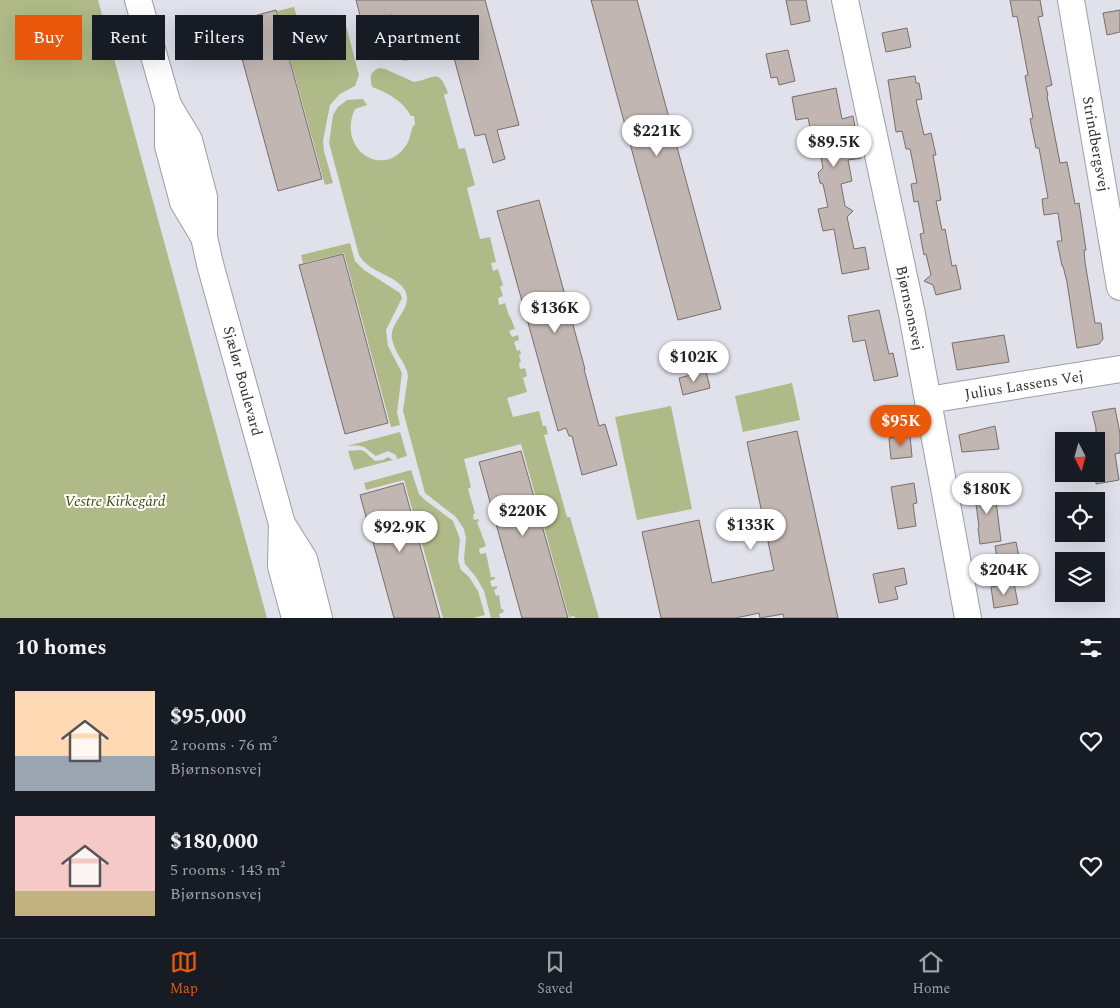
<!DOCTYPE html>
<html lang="en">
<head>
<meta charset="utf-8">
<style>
	body { margin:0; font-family:Spectral,serif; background:#242831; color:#f1f3f6; height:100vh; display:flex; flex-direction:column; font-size:19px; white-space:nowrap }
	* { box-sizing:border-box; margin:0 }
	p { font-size:16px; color:#9ea1a6 }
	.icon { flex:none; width:28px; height:28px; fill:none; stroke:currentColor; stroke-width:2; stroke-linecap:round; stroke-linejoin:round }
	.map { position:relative; height:618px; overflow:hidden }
	.side { display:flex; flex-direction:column; background:#171b24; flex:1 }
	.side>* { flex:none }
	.hud { position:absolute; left:15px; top:15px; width:500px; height:45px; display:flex; gap:10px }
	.needle { width:32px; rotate:174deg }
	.buttons { position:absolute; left:1055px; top:432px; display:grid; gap:10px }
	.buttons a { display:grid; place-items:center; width:50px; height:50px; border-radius:0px; background:#171b24; box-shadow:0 5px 20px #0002; font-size:25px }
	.price { position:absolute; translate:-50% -42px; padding:0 11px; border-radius:18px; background:#fff; color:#222; font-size:16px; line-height:32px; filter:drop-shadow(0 1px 2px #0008) }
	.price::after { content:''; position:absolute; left:50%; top:30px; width:15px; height:11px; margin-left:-8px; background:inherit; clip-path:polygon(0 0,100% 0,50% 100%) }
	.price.on { background:#ea580c; color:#fff }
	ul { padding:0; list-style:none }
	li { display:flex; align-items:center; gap:15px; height:125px; padding:0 15px }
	li span { display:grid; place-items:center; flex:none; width:140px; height:100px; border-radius:0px; color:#555 }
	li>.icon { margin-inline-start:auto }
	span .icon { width:60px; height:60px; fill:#fffc; stroke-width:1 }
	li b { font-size:21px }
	h2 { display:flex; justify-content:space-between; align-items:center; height:60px; padding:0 15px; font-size:21px }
	.tag { padding:0 18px; border-radius:0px; background:#171b24; box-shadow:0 5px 20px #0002; font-size:18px; line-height:45px }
	.tag.on { background:#ea580c; color:#fff }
	.menu { display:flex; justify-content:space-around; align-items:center; height:70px; border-top:1px solid #363941; background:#171b24; font-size:14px; color:#9ea1a6 }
	.menu a { display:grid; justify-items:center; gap:2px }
	.menu .on { color:#ea580c }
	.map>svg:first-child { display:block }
	.green { fill:#b0ba88 }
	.building { fill:#c1b6b2; stroke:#786e6b }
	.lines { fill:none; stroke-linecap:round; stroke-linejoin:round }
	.minor-casing { stroke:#9d9da6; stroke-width:28 }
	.minor { stroke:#fff; stroke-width:26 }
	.labels { text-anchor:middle; stroke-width:4; stroke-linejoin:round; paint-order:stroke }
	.street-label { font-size:15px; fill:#313134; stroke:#fff }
	.park-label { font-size:15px; font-style:italic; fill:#424a0b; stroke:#fff }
</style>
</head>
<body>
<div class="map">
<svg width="1120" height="618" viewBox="0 0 1120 618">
	<rect width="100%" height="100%" fill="#e1e1eb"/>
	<g class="green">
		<polygon points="0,0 98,0 267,618 0,618"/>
		<polygon points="294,7 301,30 344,18 359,75 355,86 340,94 330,105 323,141 324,151 333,183 325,185 277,11"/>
		<polygon points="385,28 399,41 414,37 419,41 423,57 405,61 386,53 381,52 369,54 366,52 361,34"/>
		<path d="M379 68 385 69 414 82C435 79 438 67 448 93L444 95 459 149 465 148 475 185 467 188 480 239 490 237 496 262 491 263 493 271 498 269 503 285 500 287 503 296 498 298 499 305 505 303 509 316H510L515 329 509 331 512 337 518 335 519 340 514 342 517 351 520 350 521 354 519 355 521 362 519 363 520 369 525 368 527 376 523 378 527 392 507 398 513 417 539 411 543 426H546L548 434 544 435 567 517H570L599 618H575L574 616 569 617 521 444 464 459 471 487 468 489 475 513 473 515 474 520 478 519 479 521 477 522 486 546 479 549 480 554 486 553 491 577H495V579L490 581 492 587 497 586V588L494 590 496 596 499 595 501 609H503L504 612 499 614 500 618H491L484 591 476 577 465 564 464 558 466 538 464 529 456 517 425 493 403 411 408 376 407 371C403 360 394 351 392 339 389 322 412 310 406 293 400 275 369 274 359 255L329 143 333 115 338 107 347 100 363 99 367 105 355 109C336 149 384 181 407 144 410 139 411 131 413 126L415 125 414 116H411C403 101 388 93 372 87 370 77 369 73 379 68Z"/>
		<polygon points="350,243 355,261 364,270 400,293 402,298 386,330 388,346 402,373 397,412 400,425 391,427 344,253 303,263 301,255"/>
		<polygon points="792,383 800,420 743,432 735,396"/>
		<polygon points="671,406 692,509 637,520 615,417"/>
		<path d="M400 432 407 456 397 459 396 455 388 451 376 456C363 447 366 444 347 446Z"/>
		<polygon points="360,450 364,451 375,461 383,460 388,457 393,460 354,470 348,451"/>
		<polygon points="411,470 419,494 425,500 453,521 460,539 458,560 461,570 469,577 478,591 485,615 473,618 443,618 404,480 366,490 364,483"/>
	</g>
	<g class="building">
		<polygon points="356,0 485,0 519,125 497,130 505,159 493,163 485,134 475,136 443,17 396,31 392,15 362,23"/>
		<polygon points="591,0 637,0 721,309 678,320"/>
		<polygon points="786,0 806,0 810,21 791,25"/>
		<polygon points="1010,0 1040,0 1043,16 1038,17 1052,85 1046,87 1048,95 1047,96 1060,163 1067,162 1075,204 1079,203 1086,250 1084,250 1085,262 1095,323 1101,323 1103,339 1099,344 1077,348 1067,282 1063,266 1062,266 1057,241 1062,241 1058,213 1044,215 1042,199 1048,198 1039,148 1036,148 1030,119 1033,118 1025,76 1028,75 1017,16 1013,17"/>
		<polygon points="276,10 322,179 278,191 232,22"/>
		<polygon points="1120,10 1120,32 1107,35 1103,13"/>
		<polygon points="907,28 911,47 886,52 882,33"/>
		<polygon points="788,50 795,81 779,85 777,77 771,78 766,54"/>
		<polygon points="915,76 916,83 919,83 922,99 916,100 924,135 931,133 936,155 933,155 941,200 936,201 942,230 945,229 952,266 956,265 961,289 936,295 933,285 924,281 931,275 926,254 924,255 920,234 924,233 918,201 914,202 911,184 917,183 910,149 906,149 902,131 896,132 888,80"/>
		<polygon points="836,88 842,119 853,116 861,158 848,160 852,181 841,184 845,206 853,211 847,217 854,249 865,247 869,269 842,274 834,229 823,231 818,209 828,207 823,184 820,183 818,173 823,168 818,141 813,142 808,118 796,120 792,97"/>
		<polygon points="539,200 585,369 584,369 599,426 605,424 617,465 582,475 572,436 569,436 566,428 558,431 497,211"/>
		<polygon points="343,254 388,423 345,434 299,265"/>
		<polygon points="879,310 889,354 893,353 898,376 874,381 865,340 853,342 848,316"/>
		<polygon points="1004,335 1009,362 957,370 952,343"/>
		<polygon points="706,371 710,388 683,395 679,378"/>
		<polygon points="1115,408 1120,434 1120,453 1115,454 1119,480 1096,484 1096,428 1092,412"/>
		<polygon points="995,426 999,449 962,452 959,435"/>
		<polygon points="797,431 838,618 784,618 783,614 760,618 759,613 736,618 661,618 642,532 699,520 712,583 774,570 747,442"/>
		<polygon points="910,435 912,457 891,459 889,438"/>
		<polygon points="521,451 568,618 522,618 479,462"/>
		<polygon points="403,483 440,618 394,618 360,495"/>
		<polygon points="914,483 917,503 913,504 916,526 898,529 891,487"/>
		<polygon points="994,485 1001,541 980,544 978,528 979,527 974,489"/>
		<polygon points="1016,542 1021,566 999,570 995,546"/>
		<polygon points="904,568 907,584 895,587 898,599 879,603 873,574"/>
		<polygon points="1014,583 1018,604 994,608 991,587"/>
	</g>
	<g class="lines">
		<defs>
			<g id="minor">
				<polyline points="138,0 168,105 168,146 183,202 204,237"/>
				<polyline points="845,0 912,314 968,618"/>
				<polyline points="1071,0 1120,287"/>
				<polyline points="168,105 189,140 204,197 204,237 210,264 282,524 304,559 319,618"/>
				<polyline points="928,400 1120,369"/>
				<polyline points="282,524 281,566 295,618"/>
			</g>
		</defs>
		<use href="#minor" class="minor-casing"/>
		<use href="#minor" class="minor"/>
	</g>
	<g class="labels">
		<g class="street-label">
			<text transform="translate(1096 144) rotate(80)" y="5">Strindbergsvej</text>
			<text transform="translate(910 308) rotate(78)" y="5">Bjørnsonsvej</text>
			<text transform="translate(243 381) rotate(75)" y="5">Sjælør Boulevard</text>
			<text transform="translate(1024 385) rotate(-9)" y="5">Julius Lassens Vej</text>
		</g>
		<g class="park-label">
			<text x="115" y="506">Vestre Kirkegård</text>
		</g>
	</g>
</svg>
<div class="buttons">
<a><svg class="needle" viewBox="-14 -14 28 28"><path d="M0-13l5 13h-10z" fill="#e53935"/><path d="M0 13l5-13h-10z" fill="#9ea1a6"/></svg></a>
<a><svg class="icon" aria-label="locate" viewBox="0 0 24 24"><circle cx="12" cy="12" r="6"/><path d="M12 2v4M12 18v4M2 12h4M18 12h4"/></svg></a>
<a><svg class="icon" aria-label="layers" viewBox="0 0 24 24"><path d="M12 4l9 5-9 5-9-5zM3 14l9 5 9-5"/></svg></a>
</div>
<b class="price" style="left:657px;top:157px">$221K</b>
<b class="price" style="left:834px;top:168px">$89.5K</b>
<b class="price" style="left:555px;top:334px">$136K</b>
<b class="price" style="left:694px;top:383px">$102K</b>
<b class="price on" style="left:901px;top:447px">$95K</b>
<b class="price" style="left:987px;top:515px">$180K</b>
<b class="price" style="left:523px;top:537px">$220K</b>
<b class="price" style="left:751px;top:551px">$133K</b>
<b class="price" style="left:400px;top:553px">$92.9K</b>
<b class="price" style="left:1004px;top:596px">$204K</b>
<div class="hud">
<a class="tag on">Buy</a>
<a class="tag">Rent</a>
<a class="tag">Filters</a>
<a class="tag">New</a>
<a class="tag">Apartment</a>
</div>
</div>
<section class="side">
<h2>10 homes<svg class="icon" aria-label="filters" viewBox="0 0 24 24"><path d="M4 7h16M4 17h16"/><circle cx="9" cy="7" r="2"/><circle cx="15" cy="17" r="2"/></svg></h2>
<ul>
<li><span style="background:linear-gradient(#ffd9b3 65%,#9aa5b1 0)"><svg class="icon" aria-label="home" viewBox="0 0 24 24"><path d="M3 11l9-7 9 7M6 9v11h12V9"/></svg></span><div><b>$95,000</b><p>2 rooms · 76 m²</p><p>Bjørnsonsvej</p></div><svg class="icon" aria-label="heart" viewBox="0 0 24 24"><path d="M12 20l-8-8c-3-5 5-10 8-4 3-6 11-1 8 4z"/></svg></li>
<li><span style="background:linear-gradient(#f6c9c9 75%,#c2b280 0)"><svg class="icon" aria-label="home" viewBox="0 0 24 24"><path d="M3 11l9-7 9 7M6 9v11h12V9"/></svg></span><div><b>$180,000</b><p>5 rooms · 143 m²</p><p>Bjørnsonsvej</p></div><svg class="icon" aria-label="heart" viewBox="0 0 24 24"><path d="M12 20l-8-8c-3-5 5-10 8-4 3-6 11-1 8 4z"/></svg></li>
</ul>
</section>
<nav class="menu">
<a class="on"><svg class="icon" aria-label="map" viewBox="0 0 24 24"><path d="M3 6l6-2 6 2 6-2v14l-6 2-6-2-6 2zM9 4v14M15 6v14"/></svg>Map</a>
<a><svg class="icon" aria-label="saved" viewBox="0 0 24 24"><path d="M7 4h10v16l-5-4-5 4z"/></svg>Saved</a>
<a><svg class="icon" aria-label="home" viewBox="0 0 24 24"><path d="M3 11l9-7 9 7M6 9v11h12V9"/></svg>Home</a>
</nav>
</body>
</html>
